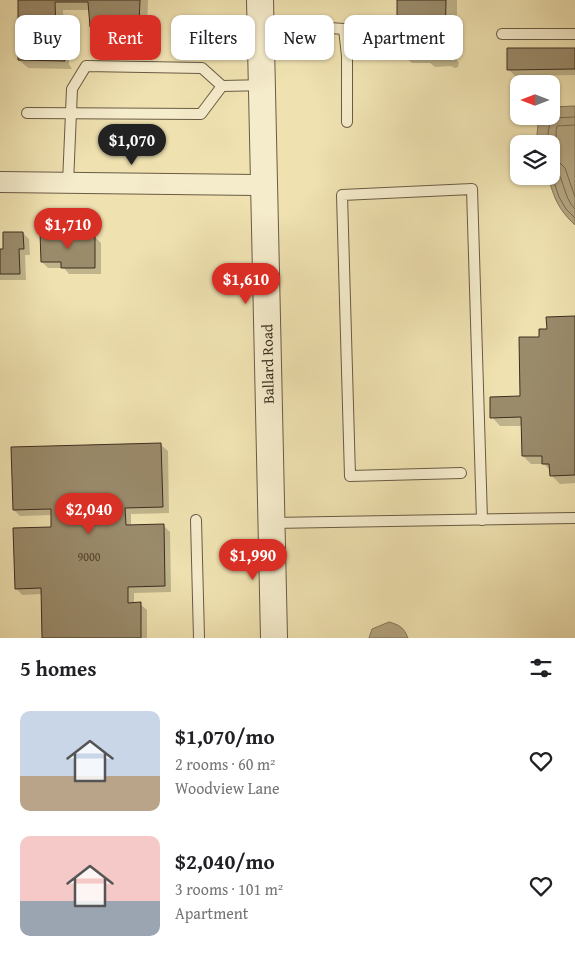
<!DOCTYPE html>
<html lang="en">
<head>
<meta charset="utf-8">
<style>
	body { margin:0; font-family:"Gentium Book Plus",serif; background:#f6f6f6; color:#202124; height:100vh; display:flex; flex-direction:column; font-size:19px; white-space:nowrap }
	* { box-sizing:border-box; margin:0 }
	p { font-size:16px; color:#757577 }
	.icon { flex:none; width:28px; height:28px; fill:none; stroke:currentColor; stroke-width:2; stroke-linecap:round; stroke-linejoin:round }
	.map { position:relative; height:638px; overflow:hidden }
	.drawer { display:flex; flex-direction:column; background:#fff; flex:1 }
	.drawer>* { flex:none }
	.guide { position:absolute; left:15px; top:15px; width:545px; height:45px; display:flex; gap:10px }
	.needle { width:32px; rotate:270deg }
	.buttons { position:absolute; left:510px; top:75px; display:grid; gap:10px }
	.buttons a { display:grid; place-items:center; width:50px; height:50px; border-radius:10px; background:#fff; box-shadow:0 1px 4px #0004; font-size:25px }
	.price { position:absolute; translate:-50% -42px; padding:0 11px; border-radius:18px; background:#d93025; color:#fff; font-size:16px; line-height:32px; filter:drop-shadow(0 1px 2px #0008) }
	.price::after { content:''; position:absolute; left:50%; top:30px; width:15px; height:11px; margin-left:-8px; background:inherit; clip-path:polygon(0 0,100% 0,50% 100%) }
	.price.selected { background:#222; color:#fff }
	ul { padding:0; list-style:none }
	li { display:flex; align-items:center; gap:15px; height:125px; padding:0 20px }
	li span { display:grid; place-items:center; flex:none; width:140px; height:100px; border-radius:10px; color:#555 }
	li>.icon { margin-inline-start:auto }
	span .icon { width:60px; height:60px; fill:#fffc; stroke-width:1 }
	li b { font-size:21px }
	h2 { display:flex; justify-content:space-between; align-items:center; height:60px; padding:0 20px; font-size:21px }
	.tag { padding:0 18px; border-radius:10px; background:#fff; box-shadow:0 1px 4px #0004; font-size:18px; line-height:45px }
	.tag.selected { background:#d93025; color:#fff }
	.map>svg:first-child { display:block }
	.water { fill:#b3a47f; stroke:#847559 }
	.shadow { fill:#0003 }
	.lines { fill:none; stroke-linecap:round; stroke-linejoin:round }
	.shore { stroke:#786950; stroke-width:1 }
	.building { fill:#9a8b6b; stroke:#3e2e20 }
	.service-casing { stroke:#6a5b44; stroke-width:12 }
	.minor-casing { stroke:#6a5b44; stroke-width:22 }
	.tertiary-casing { stroke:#6a5b44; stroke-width:28 }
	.service { stroke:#f5eccc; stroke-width:10 }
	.minor { stroke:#f5eccc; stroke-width:20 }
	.tertiary { stroke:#f5eccc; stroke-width:26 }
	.labels { text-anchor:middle; stroke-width:4; stroke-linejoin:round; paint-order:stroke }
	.number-label { font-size:12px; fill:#554533 }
	.street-label { font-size:15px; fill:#3e2e20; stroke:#f5eccc }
</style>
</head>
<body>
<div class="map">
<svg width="575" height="638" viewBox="0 0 575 638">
	<rect width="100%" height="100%" fill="#efe1b0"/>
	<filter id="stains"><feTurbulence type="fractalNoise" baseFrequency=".004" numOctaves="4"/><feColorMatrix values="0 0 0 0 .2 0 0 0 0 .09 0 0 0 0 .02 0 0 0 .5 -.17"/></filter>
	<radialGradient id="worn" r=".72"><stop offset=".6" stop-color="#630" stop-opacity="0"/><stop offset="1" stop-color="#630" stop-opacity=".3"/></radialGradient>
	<g class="water">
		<path d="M575 106V225C558 209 554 198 548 176H551V144H539L537 134 539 116H551V107Z"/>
		<path d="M389 622C400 625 404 628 408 638H369L372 629Z"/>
	</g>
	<g class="shadow">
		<polygon points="20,0 148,0 147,32 139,31 139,37 99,35 91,26 90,10 63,10 64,36 67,39 67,47 69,50 69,64 72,69 28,68 19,60"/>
		<polygon points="399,0 457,0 457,60 459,63 458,67 455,68 451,66 435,67 430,63 412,63 400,52"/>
		<polygon points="575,49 575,75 515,76 508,69"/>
		<polygon points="23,233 29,239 30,255 25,255 26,280 0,280 0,251 5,251"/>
		<polygon points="66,233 68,236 94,236 101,243 101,274 69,274 64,268 48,268 42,262"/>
		<polygon points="575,317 575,483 560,484 551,475 551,471 544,464 531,464 523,456 522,426 500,426 492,417 521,398 540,338 548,330"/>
		<polygon points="161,445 168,451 169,513 131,514 131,526 163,525 170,532 171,592 134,593 134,604 140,604 147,610 147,638 43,638 42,594 22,595 16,588 53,528 52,515 20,516 14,510"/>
	</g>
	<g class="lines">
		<g class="shore">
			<path d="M575 125 557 126C554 138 560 144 553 156L565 168 575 197"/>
			<polyline points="550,144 548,133 551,118 575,117"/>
			<path d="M551 166C565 173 562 197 575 209"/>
			<polyline points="551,173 559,197 566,209 575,218"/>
		</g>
	</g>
	<g class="building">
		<polygon points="18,0 140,0 139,24 131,23 130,29 90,27 88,2 55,2 56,30 59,30 59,39 61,40 61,54 65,61 18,60"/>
		<polygon points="397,0 446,0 445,48 448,50 446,56 443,57 438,55 422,56 417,52 399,52 397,48"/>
		<polygon points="507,48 575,48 575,69 507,70"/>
		<polygon points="3,232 23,232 24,249 19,249 20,274 0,274 0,249 3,249"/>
		<polygon points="40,232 66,232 66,235 95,235 95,268 61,268 61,262 41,262"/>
		<polygon points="575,316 575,475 550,476 549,464 542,464 542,456 522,456 521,417 490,418 490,397 520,396 519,337 539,337 539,329 547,329 546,317"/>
		<polygon points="161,443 163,507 125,508 126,525 164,524 165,586 128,587 128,603 141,602 141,638 42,638 41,588 15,589 13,528 51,527 51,509 13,510 11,447"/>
	</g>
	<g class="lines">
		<defs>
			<g id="service">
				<polyline points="261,23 344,29 347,56 347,122"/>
				<polyline points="502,34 575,34"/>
				<polyline points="27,113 201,114 222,86"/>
				<polyline points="68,183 72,89 86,66 202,68 222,86 261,85"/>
				<polyline points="461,473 350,476 342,195 472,189 482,520"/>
				<polyline points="196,520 199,638"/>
				<polyline points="272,523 575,518"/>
			</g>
			<polyline id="minor" points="0,182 264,185"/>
			<polyline id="tertiary" points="260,0 274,638"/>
		</defs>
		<use href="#service" class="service-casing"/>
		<use href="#minor" class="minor-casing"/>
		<use href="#tertiary" class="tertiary-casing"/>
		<use href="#service" class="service"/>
		<use href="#minor" class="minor"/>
		<use href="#tertiary" class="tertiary"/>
	</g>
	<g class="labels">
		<g class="number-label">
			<text x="89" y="561">9000</text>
		</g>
		<g class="street-label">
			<text transform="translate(268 364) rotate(-91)" y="5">Ballard Road</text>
		</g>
	</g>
	<rect width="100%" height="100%" filter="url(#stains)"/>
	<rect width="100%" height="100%" fill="url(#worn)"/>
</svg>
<div class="buttons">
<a><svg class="needle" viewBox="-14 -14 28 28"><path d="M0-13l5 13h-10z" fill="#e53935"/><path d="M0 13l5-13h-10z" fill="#757577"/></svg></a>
<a><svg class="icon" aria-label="layers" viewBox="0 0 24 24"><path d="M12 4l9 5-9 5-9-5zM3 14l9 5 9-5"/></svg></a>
</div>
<b class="price selected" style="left:132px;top:166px">$1,070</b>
<b class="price" style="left:68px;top:250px">$1,710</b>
<b class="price" style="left:246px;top:305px">$1,610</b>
<b class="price" style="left:89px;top:535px">$2,040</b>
<b class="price" style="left:253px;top:581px">$1,990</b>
<div class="guide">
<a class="tag">Buy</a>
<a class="tag selected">Rent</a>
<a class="tag">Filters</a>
<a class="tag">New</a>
<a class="tag">Apartment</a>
</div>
</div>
<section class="drawer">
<h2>5 homes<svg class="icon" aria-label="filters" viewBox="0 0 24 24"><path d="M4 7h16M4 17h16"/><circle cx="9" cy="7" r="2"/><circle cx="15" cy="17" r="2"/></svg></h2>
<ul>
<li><span style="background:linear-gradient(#c9d6e8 65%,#b9a48a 0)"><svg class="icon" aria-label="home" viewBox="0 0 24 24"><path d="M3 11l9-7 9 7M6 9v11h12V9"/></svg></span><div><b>$1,070/mo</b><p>2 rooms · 60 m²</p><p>Woodview Lane</p></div><svg class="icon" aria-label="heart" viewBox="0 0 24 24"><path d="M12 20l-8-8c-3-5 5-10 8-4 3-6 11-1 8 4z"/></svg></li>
<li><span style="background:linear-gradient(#f6c9c9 65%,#9aa5b1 0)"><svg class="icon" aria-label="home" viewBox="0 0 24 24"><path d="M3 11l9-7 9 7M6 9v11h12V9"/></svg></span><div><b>$2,040/mo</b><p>3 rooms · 101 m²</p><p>Apartment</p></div><svg class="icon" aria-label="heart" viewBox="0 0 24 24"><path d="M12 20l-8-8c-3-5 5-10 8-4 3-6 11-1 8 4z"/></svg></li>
</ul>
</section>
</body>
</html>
